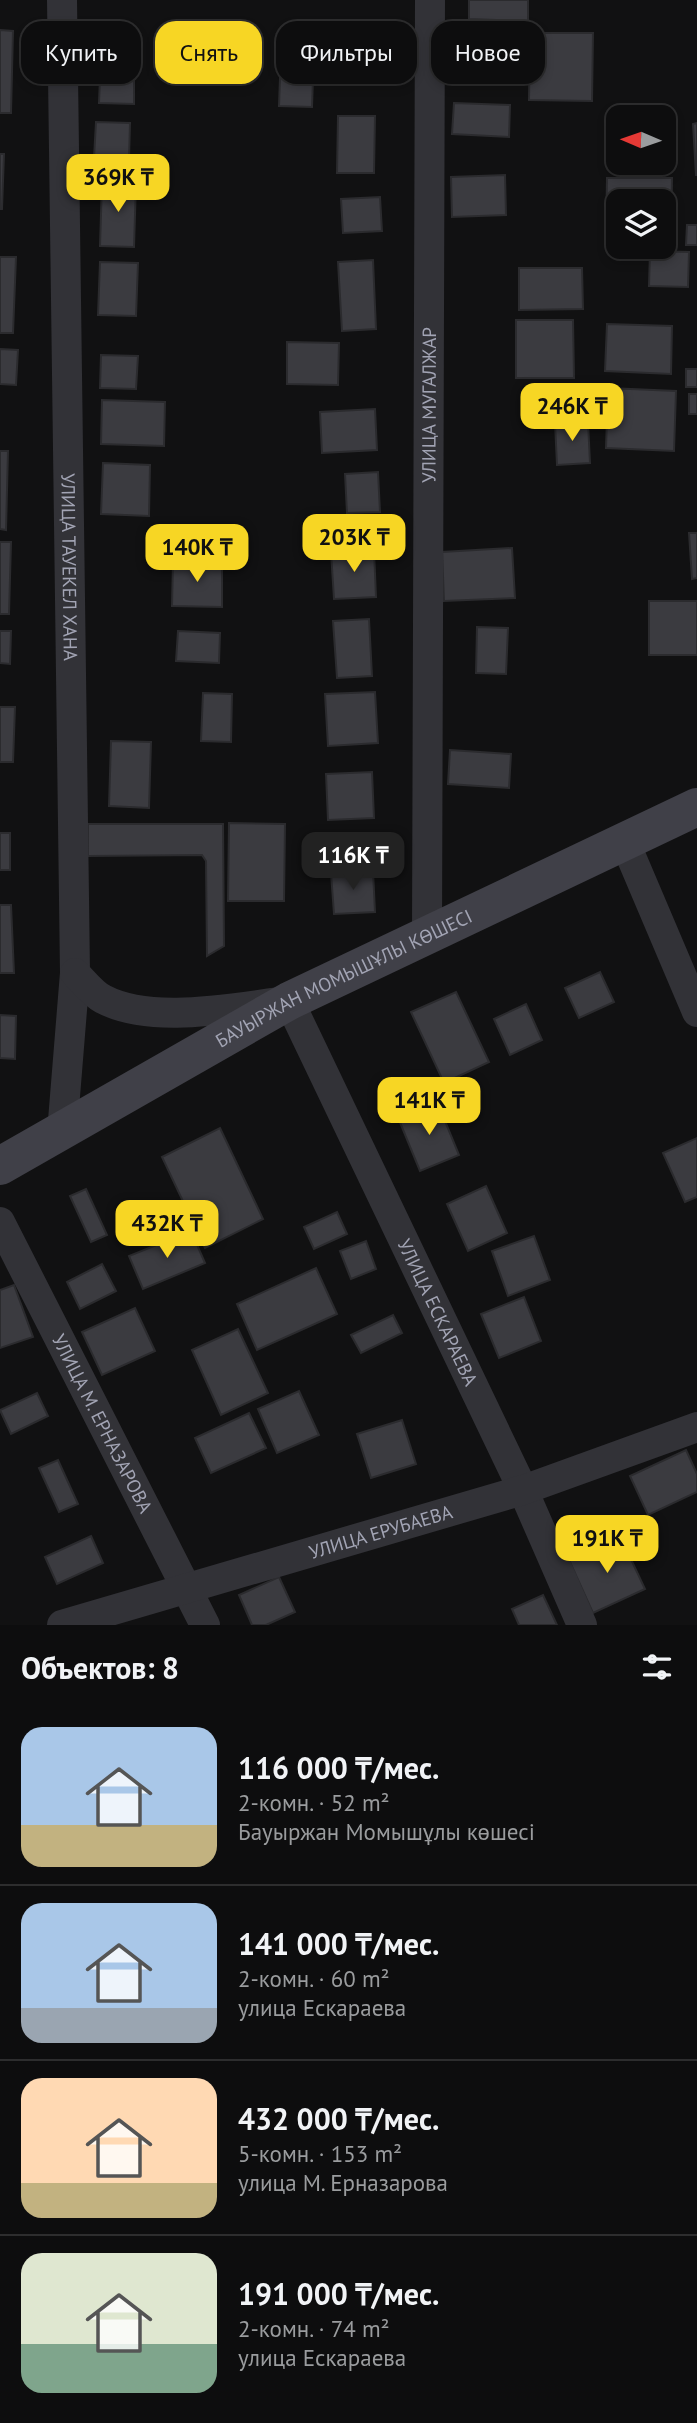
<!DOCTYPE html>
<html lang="ru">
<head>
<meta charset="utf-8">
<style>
	body { margin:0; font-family:"PT Sans",sans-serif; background:#1b1b1c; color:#f1f3f6; height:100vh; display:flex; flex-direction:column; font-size:26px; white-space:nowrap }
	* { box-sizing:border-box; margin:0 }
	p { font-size:23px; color:#9a9c9e }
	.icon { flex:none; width:38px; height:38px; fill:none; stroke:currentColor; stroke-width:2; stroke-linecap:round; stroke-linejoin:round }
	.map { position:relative; height:1625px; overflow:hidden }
	.panel { display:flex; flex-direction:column; background:#0d0d0e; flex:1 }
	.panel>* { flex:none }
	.guide { position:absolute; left:21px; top:21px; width:656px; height:63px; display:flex; gap:14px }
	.needle { width:46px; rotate:272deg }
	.fabs { position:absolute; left:606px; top:105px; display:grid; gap:14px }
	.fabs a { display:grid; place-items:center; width:70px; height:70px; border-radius:14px; background:#0d0d0e; box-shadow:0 4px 10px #0003,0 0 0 2px #2d2d2e; font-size:35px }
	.price { position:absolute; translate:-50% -60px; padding:0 16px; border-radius:14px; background:#f7d624; color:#111; font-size:23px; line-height:46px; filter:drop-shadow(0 2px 4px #0008) }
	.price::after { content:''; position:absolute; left:50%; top:42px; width:21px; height:16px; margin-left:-10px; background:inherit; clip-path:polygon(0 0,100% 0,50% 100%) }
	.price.selected { background:#222; color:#fff }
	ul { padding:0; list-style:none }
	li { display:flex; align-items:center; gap:21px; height:175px; padding:0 21px }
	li+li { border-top:2px solid #2d2d2e }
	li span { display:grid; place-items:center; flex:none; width:196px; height:140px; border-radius:21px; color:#555 }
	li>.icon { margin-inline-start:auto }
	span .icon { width:84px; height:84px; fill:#fffc; stroke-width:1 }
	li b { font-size:30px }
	h2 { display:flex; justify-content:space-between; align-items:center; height:84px; padding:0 21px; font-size:30px }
	.pill { padding:0 24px; border-radius:21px; background:#0d0d0e; box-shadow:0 4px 10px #0003,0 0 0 2px #2d2d2e; font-size:24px; line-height:63px }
	.pill.selected { background:#f7d624; color:#111 }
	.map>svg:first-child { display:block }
	.building { fill:#3b3b40; stroke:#2b2b2e; stroke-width:2 }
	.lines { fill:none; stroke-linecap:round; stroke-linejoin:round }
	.street { stroke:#323237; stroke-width:30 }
	.secondary { stroke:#404048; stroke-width:38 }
	.labels { text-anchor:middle; stroke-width:6; stroke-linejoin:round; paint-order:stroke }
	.street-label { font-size:19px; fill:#a2a4b4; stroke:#0c0c0d }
</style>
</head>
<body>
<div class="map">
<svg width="697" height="1625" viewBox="0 0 697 1625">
	<rect width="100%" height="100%" fill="#111112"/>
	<g class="building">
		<polygon points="469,0 528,0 528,21 469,19"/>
		<polygon points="0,30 13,31 11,113 0,113"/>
		<polygon points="530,33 593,33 592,101 529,100"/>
		<polygon points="281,50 314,50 312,107 279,106"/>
		<polygon points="100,77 134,78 134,104 99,103"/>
		<polygon points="454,103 510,105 509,137 452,134"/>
		<polygon points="338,116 375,116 374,173 337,173"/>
		<polygon points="96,122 130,123 129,159 94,158"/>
		<polygon points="697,123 697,175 696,175 693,124"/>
		<polygon points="0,154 4,154 2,209 0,209"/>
		<polygon points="505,175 506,215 452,217 451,177"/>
		<polygon points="607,178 672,178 671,238 663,238 663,201 618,201 618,237 606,237"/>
		<polygon points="102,182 136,183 134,247 100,246"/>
		<polygon points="380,197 382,231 343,233 341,199"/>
		<polygon points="687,225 697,225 697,245 686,245"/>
		<polygon points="650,251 689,252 688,287 649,286"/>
		<polygon points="0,257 16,257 13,333 0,333"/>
		<polygon points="373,260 376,329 342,331 338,262"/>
		<polygon points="100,262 138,263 136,316 98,315"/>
		<polygon points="519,268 582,268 583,309 519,310"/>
		<polygon points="516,320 573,320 574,378 516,378"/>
		<polygon points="607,324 672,326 671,374 605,371"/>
		<polygon points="287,342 339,343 338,385 287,384"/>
		<polygon points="0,349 18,350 16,385 0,384"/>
		<polygon points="101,355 138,356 136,389 100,388"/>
		<rect x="686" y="369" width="11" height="18"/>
		<polygon points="608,388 676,391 674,451 606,448"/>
		<rect x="689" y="394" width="8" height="20"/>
		<polygon points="102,400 165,402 164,446 101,444"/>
		<polygon points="375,409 377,450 322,453 320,412"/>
		<polygon points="588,422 590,463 557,465 555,423"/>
		<polygon points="0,451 8,451 6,530 0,529"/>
		<polygon points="103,463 150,465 149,516 101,514"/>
		<polygon points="378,472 380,512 347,513 345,474"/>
		<polygon points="689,533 697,533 697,578 692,579"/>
		<polygon points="0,542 11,542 9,614 0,614"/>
		<polygon points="512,548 515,598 444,601 442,552"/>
		<polygon points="374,550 376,597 334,599 331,552"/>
		<polygon points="173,562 222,562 222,607 172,606"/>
		<rect x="649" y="601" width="48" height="54"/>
		<polygon points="369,619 372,676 337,678 333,621"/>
		<polygon points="477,627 508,628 506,674 476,673"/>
		<polygon points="0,631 11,631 10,664 0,663"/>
		<polygon points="178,631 220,633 219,663 176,661"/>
		<polygon points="375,692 378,743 328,746 325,694"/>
		<polygon points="203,693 232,694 231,742 201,741"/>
		<polygon points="0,707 15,707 13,762 0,762"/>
		<polygon points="111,741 151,742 149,808 109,806"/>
		<polygon points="450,750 511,754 509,788 448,784"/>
		<polygon points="372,772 374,818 328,820 326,774"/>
		<polygon points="229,823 285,824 284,901 228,901"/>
		<polygon points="88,824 223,824 224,946 207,956 206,861 202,855 88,856"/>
		<rect x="0" y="833" width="10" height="37"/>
		<polygon points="373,871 375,912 334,914 331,873"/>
		<polygon points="0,905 11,905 14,973 0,973"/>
		<polygon points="600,972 614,1002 579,1018 565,988"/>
		<polygon points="456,992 489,1062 444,1083 411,1012"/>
		<polygon points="526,1004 542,1040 510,1055 494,1019"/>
		<polygon points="0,1015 16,1016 15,1059 0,1058"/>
		<polygon points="438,1104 459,1155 420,1171 399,1120"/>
		<polygon points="220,1128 263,1219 205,1248 162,1157"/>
		<polygon points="697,1138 697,1197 685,1202 663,1153"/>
		<polygon points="486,1186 507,1233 468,1251 447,1204"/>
		<polygon points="86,1189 107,1235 91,1242 70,1196"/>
		<polygon points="337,1212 347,1234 314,1249 304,1227"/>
		<polygon points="191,1231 205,1263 143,1289 129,1256"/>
		<polygon points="534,1236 550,1280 508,1296 492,1251"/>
		<polygon points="366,1241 376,1269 351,1279 340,1251"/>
		<polygon points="102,1264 116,1291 80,1309 67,1282"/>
		<polygon points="316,1268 337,1314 257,1350 237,1304"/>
		<polygon points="14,1285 33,1337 0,1348 0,1290"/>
		<polygon points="524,1297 541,1341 499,1358 481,1314"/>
		<polygon points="135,1308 155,1351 102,1375 82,1332"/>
		<polygon points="393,1315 402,1333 361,1353 351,1335"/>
		<polygon points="238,1329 268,1393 221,1415 192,1350"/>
		<polygon points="299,1391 319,1435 277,1453 258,1409"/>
		<polygon points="37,1393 48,1416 11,1434 0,1410"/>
		<polygon points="249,1413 266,1448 211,1473 195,1438"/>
		<polygon points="402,1420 416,1464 371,1478 357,1434"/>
		<polygon points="686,1450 697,1474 697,1492 648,1515 630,1476"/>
		<polygon points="58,1460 78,1504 59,1512 39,1468"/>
		<polygon points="91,1536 103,1563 57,1584 45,1557"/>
		<polygon points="620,1536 645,1589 593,1613 569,1560"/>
		<polygon points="279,1577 295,1612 266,1625 252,1625 239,1595"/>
		<polygon points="543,1595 557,1625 519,1625 512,1609"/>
	</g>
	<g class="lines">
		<g class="street">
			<path id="s1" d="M62 0 75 973 62 1133"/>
			<polyline points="624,840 697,1012"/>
			<path id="s2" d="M427 935 430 0"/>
			<path id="s3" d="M75 973C83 981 93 994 103 999 152 1025 235 1007 289 1001L523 1490 582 1625"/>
			<path id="s4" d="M0 1222 205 1625"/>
			<path id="s5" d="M62 1625 523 1490 697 1427"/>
		</g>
		<path class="secondary" id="s6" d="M0 1166 289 1001 697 807"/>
	</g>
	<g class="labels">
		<g class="street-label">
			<text dy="7" stroke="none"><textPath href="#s2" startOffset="530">УЛИЦА МУГАЛЖАР</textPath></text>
			<text dy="7" stroke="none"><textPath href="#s1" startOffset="567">УЛИЦА ТАУЕКЕЛ ХАНА</textPath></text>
			<text dy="7" stroke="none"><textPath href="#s6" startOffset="392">БАУЫРЖАН МОМЫШҰЛЫ КӨШЕСІ</textPath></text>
			<text dy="7" stroke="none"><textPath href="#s3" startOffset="572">УЛИЦА ЕСКАРАЕВА</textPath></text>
			<text dy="7" stroke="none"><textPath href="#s4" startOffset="226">УЛИЦА М. ЕРНАЗАРОВА</textPath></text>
			<text dy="7" stroke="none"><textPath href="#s5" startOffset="332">УЛИЦА ЕРУБАЕВА</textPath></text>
		</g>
	</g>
</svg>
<div class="fabs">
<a><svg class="needle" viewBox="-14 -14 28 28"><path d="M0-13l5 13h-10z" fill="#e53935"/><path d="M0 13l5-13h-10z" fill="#9a9c9e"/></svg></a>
<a><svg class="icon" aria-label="layers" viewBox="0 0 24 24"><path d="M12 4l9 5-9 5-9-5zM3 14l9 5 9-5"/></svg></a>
</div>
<b class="price" style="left:118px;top:214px">369K ₸</b>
<b class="price" style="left:572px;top:443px">246K ₸</b>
<b class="price" style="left:354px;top:574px">203K ₸</b>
<b class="price" style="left:197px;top:584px">140K ₸</b>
<b class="price selected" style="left:353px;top:892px">116K ₸</b>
<b class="price" style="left:429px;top:1137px">141K ₸</b>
<b class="price" style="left:167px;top:1260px">432K ₸</b>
<b class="price" style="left:607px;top:1575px">191K ₸</b>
<div class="guide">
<a class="pill">Купить</a>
<a class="pill selected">Снять</a>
<a class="pill">Фильтры</a>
<a class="pill">Новое</a>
</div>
</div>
<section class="panel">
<h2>Объектов: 8<svg class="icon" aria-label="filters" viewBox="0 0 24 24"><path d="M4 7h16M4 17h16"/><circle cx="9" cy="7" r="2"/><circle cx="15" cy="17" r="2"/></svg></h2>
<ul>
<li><span style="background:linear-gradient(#a9c7e8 70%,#c2b280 0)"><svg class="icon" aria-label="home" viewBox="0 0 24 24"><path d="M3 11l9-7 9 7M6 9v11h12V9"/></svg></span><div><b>116 000 ₸/мес.</b><p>2-комн. · 52 m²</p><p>Бауыржан Момышұлы көшесі</p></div></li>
<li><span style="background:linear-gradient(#a9c7e8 75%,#9aa5b1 0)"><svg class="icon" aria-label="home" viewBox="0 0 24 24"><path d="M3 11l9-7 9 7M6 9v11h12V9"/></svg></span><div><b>141 000 ₸/мес.</b><p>2-комн. · 60 m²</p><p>улица Ескараева</p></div></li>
<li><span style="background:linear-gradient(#ffd9b3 75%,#c2b280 0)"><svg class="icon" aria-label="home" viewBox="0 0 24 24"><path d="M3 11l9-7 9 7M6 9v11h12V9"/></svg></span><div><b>432 000 ₸/мес.</b><p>5-комн. · 153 m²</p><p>улица М. Ерназарова</p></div></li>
<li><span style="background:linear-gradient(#dfe7d0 65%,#7fa58c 0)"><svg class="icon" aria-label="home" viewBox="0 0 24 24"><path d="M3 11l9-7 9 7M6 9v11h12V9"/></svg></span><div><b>191 000 ₸/мес.</b><p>2-комн. · 74 m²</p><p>улица Ескараева</p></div></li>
</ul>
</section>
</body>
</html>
